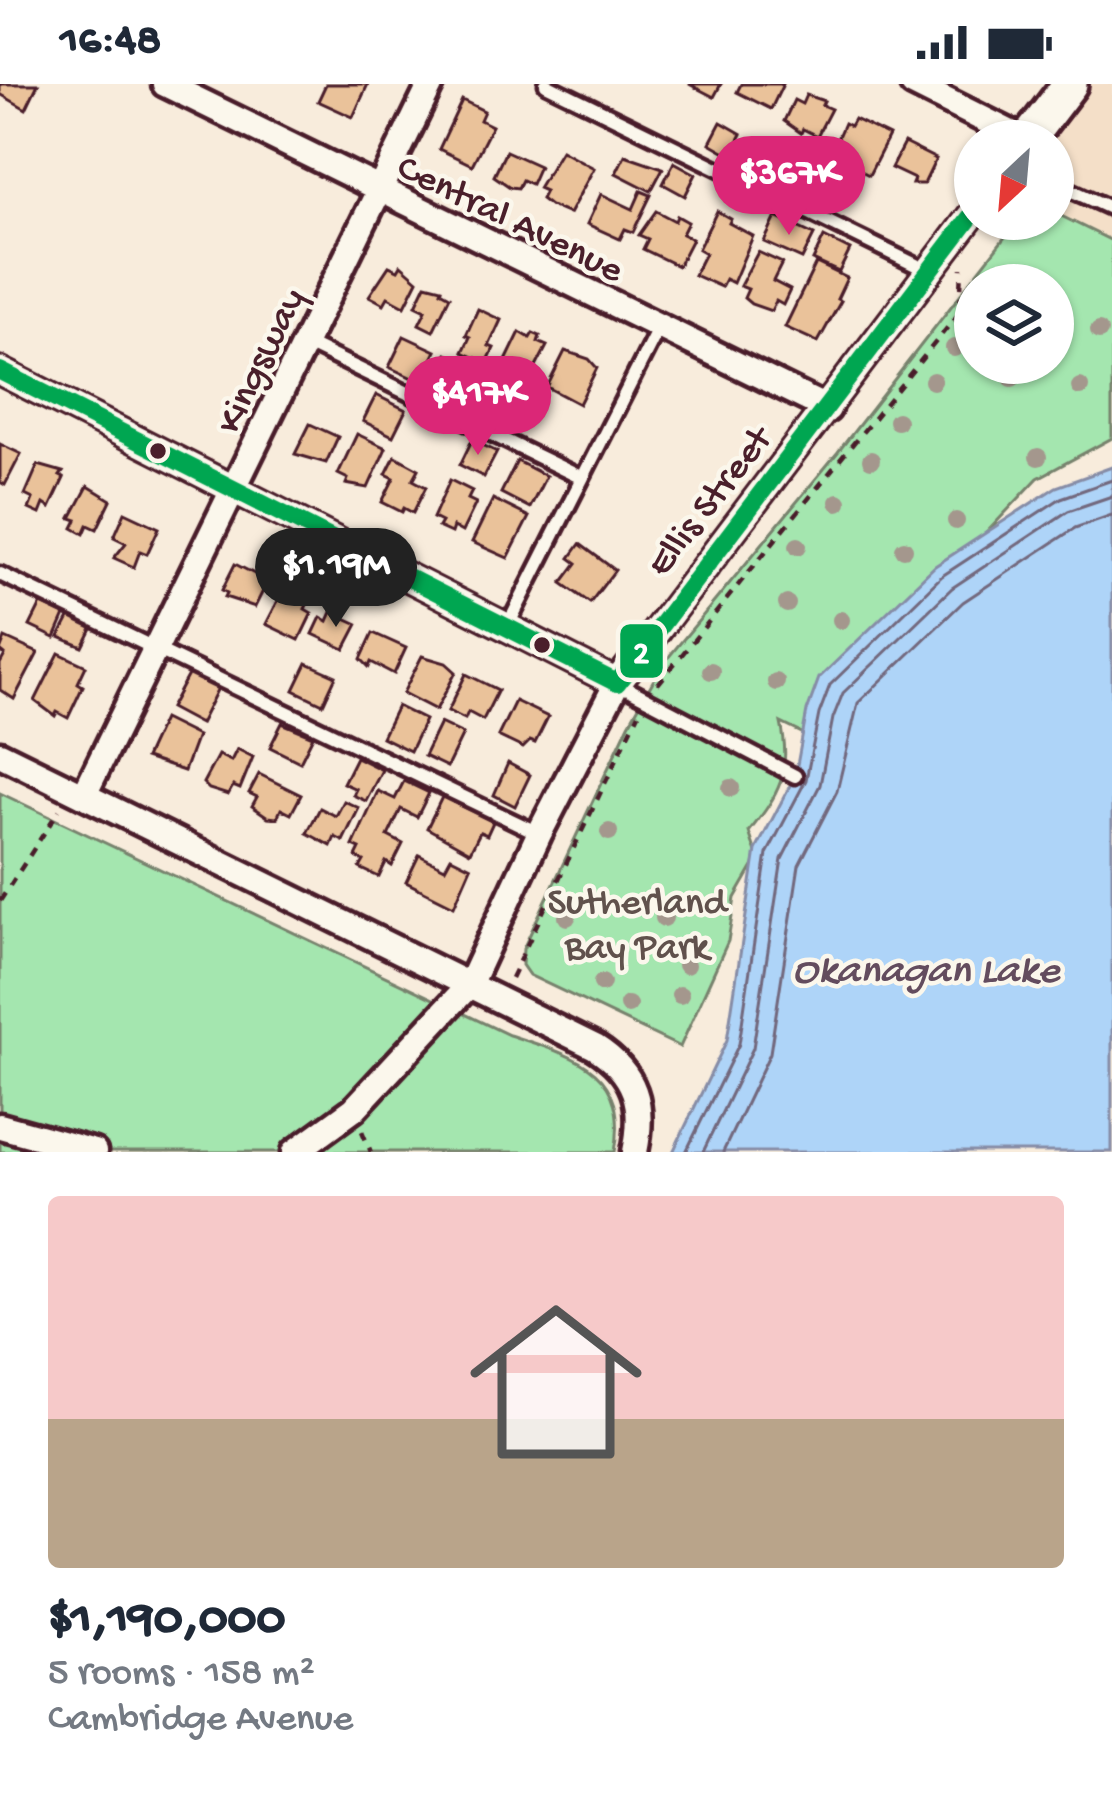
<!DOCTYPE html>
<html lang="en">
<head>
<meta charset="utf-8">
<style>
	body { margin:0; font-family:"Gochi Hand",sans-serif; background:#f6f6f7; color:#1f2937; height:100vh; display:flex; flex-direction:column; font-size:45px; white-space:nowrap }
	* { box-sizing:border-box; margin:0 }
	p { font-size:39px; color:#747a83 }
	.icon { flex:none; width:66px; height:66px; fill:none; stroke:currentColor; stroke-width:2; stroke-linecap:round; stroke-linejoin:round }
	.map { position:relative; height:1068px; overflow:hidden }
	.panel { display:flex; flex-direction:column; background:#fff; flex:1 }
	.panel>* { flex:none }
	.needle { width:78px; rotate:206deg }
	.tools { position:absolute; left:954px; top:36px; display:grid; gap:24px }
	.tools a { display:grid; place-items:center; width:120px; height:120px; border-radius:50%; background:#fff; box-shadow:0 3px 9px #0004; font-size:60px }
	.price { position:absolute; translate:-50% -102px; padding:0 27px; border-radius:42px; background:#db2777; color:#fff; font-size:39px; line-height:78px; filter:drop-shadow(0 3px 6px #0008) }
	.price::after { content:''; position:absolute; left:50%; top:72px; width:36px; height:27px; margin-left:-18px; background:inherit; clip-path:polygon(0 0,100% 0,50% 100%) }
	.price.active { background:#222; color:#fff }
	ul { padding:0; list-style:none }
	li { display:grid; align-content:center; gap:24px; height:636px; padding:0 48px }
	li span { display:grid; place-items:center; height:372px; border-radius:12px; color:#555 }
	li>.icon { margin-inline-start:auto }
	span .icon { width:216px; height:216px; fill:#fffc; stroke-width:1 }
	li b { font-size:51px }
	.status { display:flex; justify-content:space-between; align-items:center; height:84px; padding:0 60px; background:#fff; direction:ltr }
	.status svg { height:33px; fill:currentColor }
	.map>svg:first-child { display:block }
	.built { fill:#f4dfc8 }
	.green { fill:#a4e6af; stroke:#77826d; stroke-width:3; fill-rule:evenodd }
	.water { fill:#aed4f8; stroke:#868ca6; stroke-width:3 }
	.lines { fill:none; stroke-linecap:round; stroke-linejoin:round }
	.shore { stroke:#72677d; stroke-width:3 }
	.building { fill:#eac29a; stroke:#4a1f2b; stroke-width:3 }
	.lane-casing { stroke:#4a1f2b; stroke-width:21 }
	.street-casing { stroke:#4a1f2b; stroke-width:33 }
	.secondary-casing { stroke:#4a1f2b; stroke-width:42 }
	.path { stroke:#4a1f2b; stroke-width:4.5; stroke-dasharray:9 9; stroke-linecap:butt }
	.lane { stroke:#fbf7ec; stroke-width:12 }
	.street { stroke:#fbf7ec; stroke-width:24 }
	.secondary { stroke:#fbf7ec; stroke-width:33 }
	.bus-1-casing { stroke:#fbf7ec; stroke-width:27 }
	.bus-1 { stroke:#00a651; stroke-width:18 }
	.tree { fill:#a4978d }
	.bus-dot { fill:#4a1f2b; stroke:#fbf7ec; stroke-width:4.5 }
	.labels { text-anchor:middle; stroke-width:9; stroke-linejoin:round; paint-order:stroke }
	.street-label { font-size:39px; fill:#4a1f2b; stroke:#fbf7ec }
	.park-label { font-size:39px; fill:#60514c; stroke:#fbf7ec }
	.water-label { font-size:42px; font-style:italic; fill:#634c5e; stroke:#fbf7ec }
	.line-badge { stroke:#fbf7ec; stroke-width:4.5 }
	.badge-label { font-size:33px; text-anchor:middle; font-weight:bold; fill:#fff }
</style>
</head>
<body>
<div class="status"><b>16:48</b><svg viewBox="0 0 49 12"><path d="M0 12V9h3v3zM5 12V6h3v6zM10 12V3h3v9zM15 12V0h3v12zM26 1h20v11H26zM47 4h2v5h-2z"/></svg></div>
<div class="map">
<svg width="1112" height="1068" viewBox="0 0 1112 1068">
	<rect width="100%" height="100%" fill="#f8ecdc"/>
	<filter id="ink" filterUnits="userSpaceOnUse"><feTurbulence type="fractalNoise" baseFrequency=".00833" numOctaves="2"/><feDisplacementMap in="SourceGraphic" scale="24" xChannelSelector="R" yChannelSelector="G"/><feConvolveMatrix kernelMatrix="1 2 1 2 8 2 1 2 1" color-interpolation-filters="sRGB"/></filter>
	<g filter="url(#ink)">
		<polygon class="built" points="1071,0 1112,0 1112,157 1053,128 1053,57 1028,57"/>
		<g class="green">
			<path d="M1053 128 1112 157V354L1038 394 885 556 833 664 781 639C792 689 779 710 749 748L756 769 754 781 735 814 728 857 680 963 529 891 522 881 523 865 629 640 662 581 838 368 1019 135H1053ZM975 201H1053V279H975Z"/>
			<path d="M0 709 509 951C574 972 630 985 615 1068H0Z"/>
		</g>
		<polygon class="water" points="1112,383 1112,1068 673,1068 727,956 756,766 795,692 807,627 819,594 935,482 1056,403"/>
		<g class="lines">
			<g class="shore">
				<polyline points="686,1068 739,960 767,770 806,696 819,630 830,601 942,492 1061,414 1112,396"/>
				<polyline points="703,1068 753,964 782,775 820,701 833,634 843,609 952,504 1068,427 1112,412"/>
				<polyline points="723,1068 770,969 799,781 837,707 858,619 963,518 1075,444 1112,431"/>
			</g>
		</g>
		<g class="building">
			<polygon points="0,0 38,0 26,25 0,10"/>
			<polygon points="326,0 368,0 353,33 318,17"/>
			<polygon points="689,0 721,0 714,13"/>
			<polygon points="741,0 783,0 771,25 737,8"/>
			<polygon points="806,11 824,17 822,21 831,25 817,52 803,45 801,49 784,37 794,16 802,20"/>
			<polygon points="462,16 484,27 480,36 492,42 472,81 439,65"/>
			<polygon points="854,35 889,52 869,91 830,71 844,39 850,42"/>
			<polygon points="721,38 742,50 731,71 710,59"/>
			<polygon points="904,59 936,75 924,100 912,100 914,95 891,84"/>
			<polygon points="561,66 594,84 569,130 550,122 541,115 545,107 538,104"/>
			<polygon points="506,67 539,82 531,100 522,96 518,104 510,103 494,92"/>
			<polygon points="625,71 663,84 651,107 616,89"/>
			<polygon points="674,78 696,90 685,112 663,100"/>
			<polygon points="641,107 651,111 633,148 625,145 620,155 587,140 601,110 633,125"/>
			<polygon points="656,127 675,137 677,132 688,138 682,150 692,155 678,182 643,165 648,155 639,151"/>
			<polygon points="717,127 731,135 729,139 753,152 733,199 725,195 721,203 694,191 705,169 698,165"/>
			<polygon points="776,133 814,151 802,175 764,158"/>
			<polygon points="824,153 850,166 839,188 813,176"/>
			<polygon points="758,168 782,179 773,197 790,206 783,221 776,217 771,227 751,220 744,214 748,205 740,202"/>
			<polygon points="816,179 847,194 837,215 841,217 818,258 785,243"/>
			<polygon points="401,181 418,196 405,222 388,213 384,220 369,212 389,182 398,186"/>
			<polygon points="426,200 442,204 441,207 450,212 433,247 419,240 426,226 416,221"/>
			<polygon points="478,225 501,236 489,262 494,264 487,279 463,268 470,253 466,251"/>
			<polygon points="520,248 530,254 533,249 540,252 538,258 547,262 534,287 528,283 525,290 504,281"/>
			<polygon points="404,252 436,267 421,298 389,283"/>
			<polygon points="565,267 589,275 597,284 579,320 547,303"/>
			<polygon points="447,270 465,279 451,305 433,296"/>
			<polygon points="496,292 532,309 525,324 514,319 511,325 503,321 501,325 484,317"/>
			<polygon points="376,311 406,326 393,352 363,337"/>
			<polygon points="310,340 338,353 326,379 295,370"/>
			<polygon points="357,350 386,364 368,404 346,400 348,395 338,390"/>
			<polygon points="472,356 497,368 484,393 460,381"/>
			<polygon points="0,360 21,370 5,401 0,398"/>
			<polygon points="395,372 419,385 413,396 426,403 413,429 404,424 402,428 382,418 394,394 386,390"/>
			<polygon points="517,377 546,392 530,424 501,409"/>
			<polygon points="38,381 63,388 60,392 64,394 50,424 44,420 40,430 29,425 33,415 25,411"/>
			<polygon points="450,396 472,407 468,415 476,419 462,448 453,443 451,449 438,443 441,438 433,434"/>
			<polygon points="88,402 111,416 97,445 88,441 84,450 73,444 77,436 71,434"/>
			<polygon points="493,415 529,433 508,474 472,458"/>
			<polygon points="125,428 159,444 147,470 140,467 134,483 114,474 126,459 114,453"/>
			<polygon points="580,460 615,486 590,519 562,499 577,479 570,474"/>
			<polygon points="235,480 268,497 255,523 225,513 227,509 222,506"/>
			<polygon points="284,505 302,511 309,517 305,525 312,529 299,556 266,540"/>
			<polygon points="41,520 65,531 55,554 30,542"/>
			<polygon points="332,528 358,540 345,565 313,550 321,533 328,537"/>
			<polygon points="70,532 93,543 83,563 59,553"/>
			<polygon points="373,549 406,564 394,590 371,578 369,583 361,575"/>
			<polygon points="5,554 38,569 14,615 0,606 0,580 5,571 0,567"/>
			<polygon points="59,569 86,582 78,599 83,602 68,634 57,628 55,632 35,617"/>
			<polygon points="422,572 446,579 456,588 436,626 403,609"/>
			<polygon points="307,579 336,592 323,620 294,606"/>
			<polygon points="189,589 218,604 200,640 170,624"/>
			<polygon points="466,590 498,606 483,636 468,628 465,635 448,627"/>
			<polygon points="515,617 548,633 535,659 530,657 523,664 498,652"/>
			<polygon points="397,622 425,636 410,667 382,653"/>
			<polygon points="163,635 197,652 184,687 145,674"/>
			<polygon points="282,639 313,652 300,678 270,663"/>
			<polygon points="440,639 463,650 447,683 424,672"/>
			<polygon points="237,665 253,673 240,705 233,702 228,711 209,705 203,699 218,671 231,677"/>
			<polygon points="356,673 382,686 366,717 353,711 356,705 343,699"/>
			<polygon points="508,679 530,691 515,722 494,711"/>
			<polygon points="259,690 301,711 291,730 281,725 277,734 268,733 252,722 257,713 249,709"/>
			<polygon points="404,697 429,709 417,733 401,725 388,752 403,760 392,782 386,778 379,793 360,784 364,777 356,773 360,765 353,762 378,707 395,715"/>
			<polygon points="442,713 493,738 487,751 480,748 470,768 427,744"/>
			<polygon points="344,717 359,724 343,757 335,753 331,762 307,749 320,724 336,732"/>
			<polygon points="419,771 445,784 451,773 471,783 454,822 406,798"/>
		</g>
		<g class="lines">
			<defs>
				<g id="lane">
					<polyline points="546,0 930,188"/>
					<polyline points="1053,98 1112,125"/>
					<polyline points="305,259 582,394"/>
					<polyline points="0,490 538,749"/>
					<polyline points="507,543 659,243"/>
					<polyline points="617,599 795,692"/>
				</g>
				<g id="street">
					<polyline points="165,0 828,325"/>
					<polyline points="913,0 1027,57"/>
					<polyline points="0,287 617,599"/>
					<path d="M0 670 595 963C636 989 645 1021 635 1068"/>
					<polyline points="84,711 431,0"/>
					<polyline points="0,1042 94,1068"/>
					<polyline points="295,1068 354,1025 469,901 539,750 617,599 975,127"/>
				</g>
				<polyline id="secondary" points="1028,55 1070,0"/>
			</defs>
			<use href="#lane" class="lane-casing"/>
			<use href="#street" class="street-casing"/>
			<use href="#secondary" class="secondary-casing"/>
			<g class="path">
				<polyline points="658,600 960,228 962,184"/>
				<polyline points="0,817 59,726"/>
				<polyline points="511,894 639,629"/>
				<polyline points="362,1047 371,1068"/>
			</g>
			<use href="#lane" class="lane"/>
			<use href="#street" class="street"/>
			<use href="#secondary" class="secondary"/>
			<defs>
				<polyline id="bus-1" points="0,287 617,599 975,127"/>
			</defs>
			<use href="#bus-1" class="bus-1-casing"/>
			<use href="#bus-1" class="bus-1"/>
		</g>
		<g class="tree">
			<circle cx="1099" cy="247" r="9"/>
			<circle cx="954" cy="264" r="9"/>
			<circle cx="1012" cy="294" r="9"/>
			<circle cx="933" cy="297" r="9"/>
			<circle cx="1080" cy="303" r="9"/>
			<circle cx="897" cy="337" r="9"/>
			<circle cx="1038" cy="373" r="9"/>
			<circle cx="871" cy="376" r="9"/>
			<circle cx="838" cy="418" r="9"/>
			<circle cx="956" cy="437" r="9"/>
			<circle cx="798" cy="462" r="9"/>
			<circle cx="904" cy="465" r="9"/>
			<circle cx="787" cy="520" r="9"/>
			<circle cx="841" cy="536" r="9"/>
			<circle cx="711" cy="587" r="9"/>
			<circle cx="776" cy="598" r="9"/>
			<circle cx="731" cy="704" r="9"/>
			<circle cx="609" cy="748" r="9"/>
			<circle cx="567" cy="833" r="9"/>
			<circle cx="664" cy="834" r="9"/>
			<circle cx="686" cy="881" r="9"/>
			<circle cx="602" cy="899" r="9"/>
			<circle cx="680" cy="911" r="9"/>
			<circle cx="628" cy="921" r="9"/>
		</g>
	</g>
	<g class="bus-dot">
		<circle cx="158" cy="367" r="10"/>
		<circle cx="542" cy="561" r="10"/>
	</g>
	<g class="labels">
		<g class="street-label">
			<text transform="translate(512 131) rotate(26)" y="14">Central Avenue</text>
			<text transform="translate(257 275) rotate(-64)" y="14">Kingsway</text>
			<text transform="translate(706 415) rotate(-52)" y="14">Ellis Street</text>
		</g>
		<g class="park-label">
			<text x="637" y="828">Sutherland<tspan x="637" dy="45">Bay Park</tspan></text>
		</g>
		<g class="water-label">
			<text x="926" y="897">Okanagan Lake</text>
		</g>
	</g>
	<rect class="line-badge" x="618" y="538" width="47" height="58" rx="12" fill="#00a651"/>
	<g class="badge-label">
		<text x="641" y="578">2</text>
	</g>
</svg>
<div class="tools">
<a><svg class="needle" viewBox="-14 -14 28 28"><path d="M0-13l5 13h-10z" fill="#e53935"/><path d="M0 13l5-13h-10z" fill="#747a83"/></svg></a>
<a><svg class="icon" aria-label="layers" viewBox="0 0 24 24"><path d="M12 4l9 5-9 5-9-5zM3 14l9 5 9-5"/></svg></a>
</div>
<b class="price" style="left:789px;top:154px">$367K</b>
<b class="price" style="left:478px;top:374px">$417K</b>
<b class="price active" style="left:336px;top:546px">$1.19M</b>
</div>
<section class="panel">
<ul>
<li><span style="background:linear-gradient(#f6c9c9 60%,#b9a48a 0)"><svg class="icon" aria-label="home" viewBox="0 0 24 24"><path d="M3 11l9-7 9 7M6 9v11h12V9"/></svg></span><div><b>$1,190,000</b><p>5 rooms · 158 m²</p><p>Cambridge Avenue</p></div></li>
</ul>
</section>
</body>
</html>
